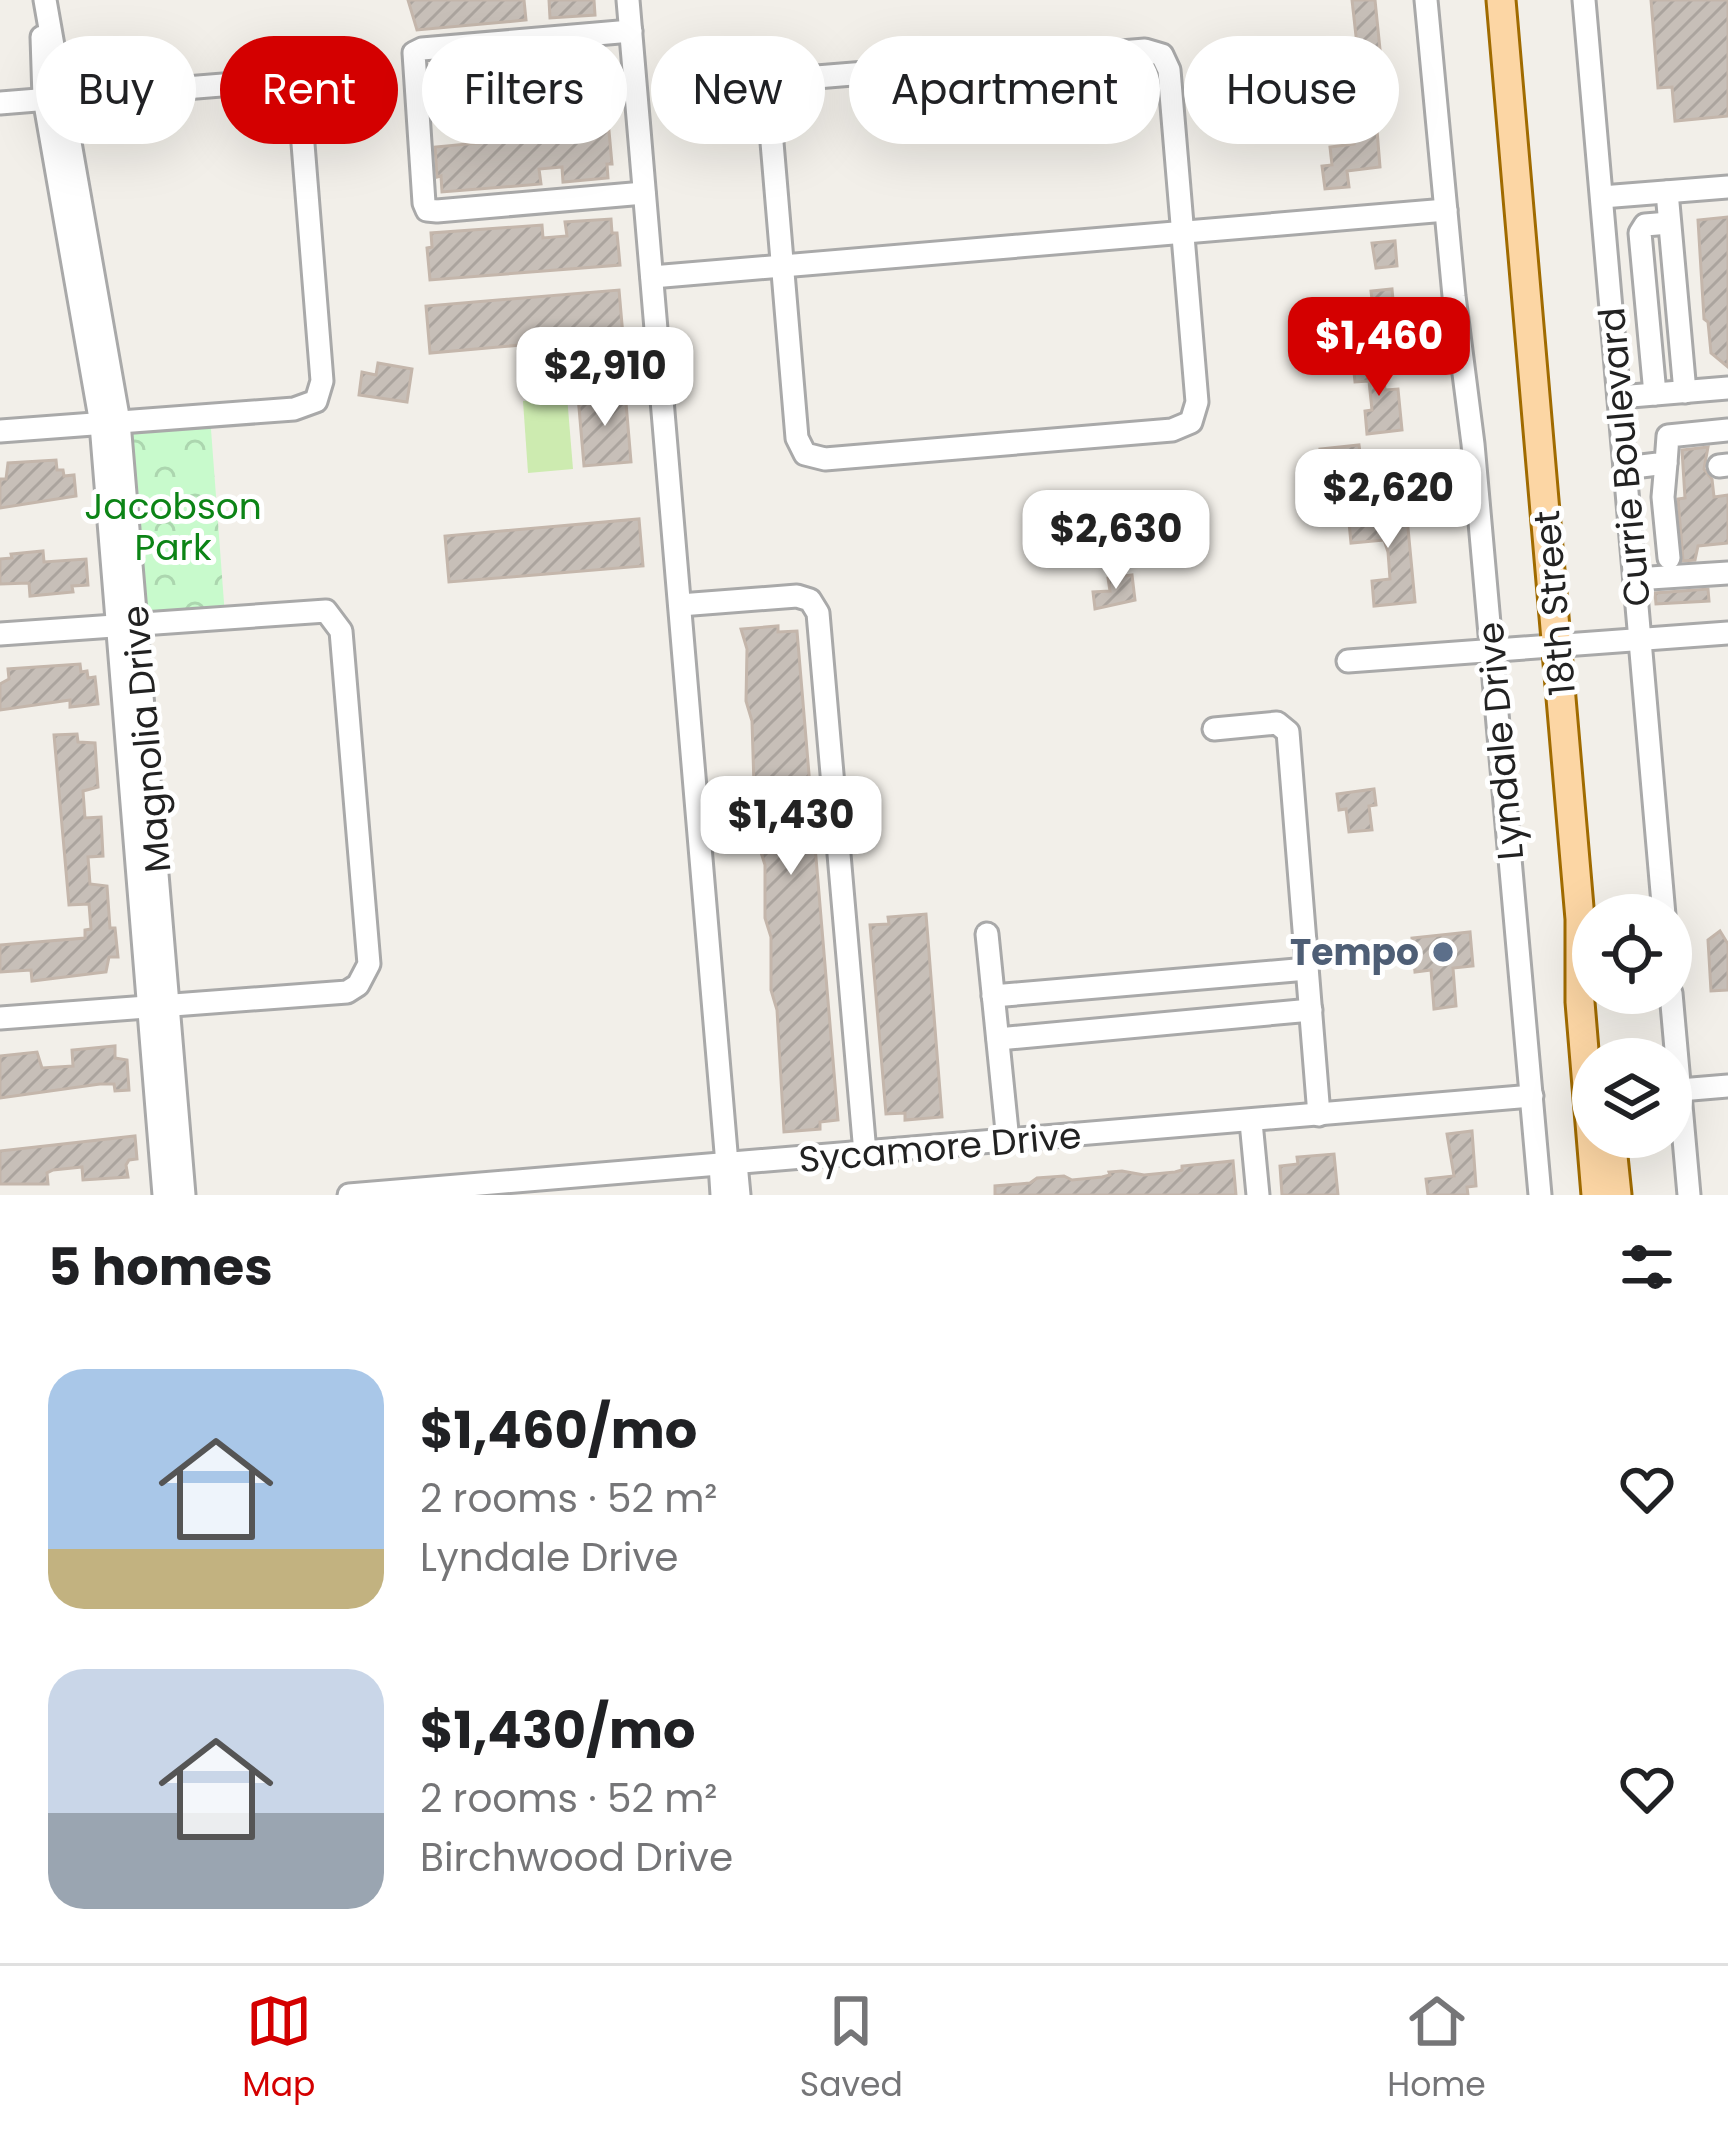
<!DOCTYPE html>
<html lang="en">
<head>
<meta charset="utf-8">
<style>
	body { margin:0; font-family:Poppins,sans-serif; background:#f2f2f2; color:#202124; height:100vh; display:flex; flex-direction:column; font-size:45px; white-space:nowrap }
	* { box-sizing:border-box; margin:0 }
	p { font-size:39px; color:#757577 }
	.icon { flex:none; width:66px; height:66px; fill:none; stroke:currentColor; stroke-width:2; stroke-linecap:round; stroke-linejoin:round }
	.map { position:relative; height:1195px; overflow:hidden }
	.sheet { display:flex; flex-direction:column; background:#fff; flex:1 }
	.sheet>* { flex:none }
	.hud { position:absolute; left:36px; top:36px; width:1656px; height:108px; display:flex; gap:24px }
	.buttons { position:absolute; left:1572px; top:894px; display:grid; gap:24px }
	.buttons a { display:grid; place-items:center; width:120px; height:120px; border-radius:50%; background:#fff; box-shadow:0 12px 48px #0002; font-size:60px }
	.price { position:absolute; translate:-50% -102px; padding:0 27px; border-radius:24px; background:#fff; color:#222; font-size:39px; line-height:78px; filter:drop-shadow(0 3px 6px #0008) }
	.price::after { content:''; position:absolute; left:50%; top:72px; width:36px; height:27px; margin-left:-18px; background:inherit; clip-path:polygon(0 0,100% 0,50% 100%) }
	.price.on { background:#d40000; color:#fff }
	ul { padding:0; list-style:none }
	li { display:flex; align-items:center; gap:36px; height:300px; padding:0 48px }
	li span { display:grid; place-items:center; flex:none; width:336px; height:240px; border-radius:36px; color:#555 }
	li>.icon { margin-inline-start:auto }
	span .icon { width:144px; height:144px; fill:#fffc; stroke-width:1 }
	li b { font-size:51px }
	h2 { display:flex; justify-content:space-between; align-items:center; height:144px; padding:0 48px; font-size:51px }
	.tag { padding:0 42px; border-radius:54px; background:#fff; box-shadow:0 12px 48px #0002; font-size:42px; line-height:108px }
	.tag.on { background:#d40000; color:#fff }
	.menu { display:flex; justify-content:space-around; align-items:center; height:168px; border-top:3px solid #e0e0e0; background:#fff; font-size:33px; color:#757577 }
	.menu a { display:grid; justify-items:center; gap:6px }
	.menu .on { color:#d40000 }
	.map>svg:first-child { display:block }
	.grass { fill:#cdebb0 }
	.park { fill:url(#park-crowns) }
	.building { fill:url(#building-hatch); stroke:#c4b6ab; stroke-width:3 }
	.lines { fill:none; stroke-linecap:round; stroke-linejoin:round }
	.minor-casing { stroke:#a9a9a9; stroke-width:27 }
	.major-casing { stroke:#a06b00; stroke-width:33 }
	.minor { stroke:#fff; stroke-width:21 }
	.major { stroke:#fcd6a4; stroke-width:27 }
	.service-dot { fill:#5c6f8a; stroke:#fff; stroke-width:4.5 }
	.labels { text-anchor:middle; stroke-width:10; stroke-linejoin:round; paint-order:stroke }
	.street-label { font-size:36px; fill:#222; stroke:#fff }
	.park-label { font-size:36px; fill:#0c8416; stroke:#fff }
	.service-label { font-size:36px; font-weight:bold; fill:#4e5e75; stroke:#fff; text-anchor:end }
</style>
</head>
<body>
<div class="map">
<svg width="1728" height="1195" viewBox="0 0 1728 1195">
	<defs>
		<pattern id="park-crowns" width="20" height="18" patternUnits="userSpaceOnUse" patternTransform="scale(3)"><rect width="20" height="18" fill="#c8facc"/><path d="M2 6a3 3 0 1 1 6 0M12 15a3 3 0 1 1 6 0" fill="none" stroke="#acd6af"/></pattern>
		<pattern id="building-hatch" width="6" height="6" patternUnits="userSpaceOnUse" patternTransform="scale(3)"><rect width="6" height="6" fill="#c7bfb8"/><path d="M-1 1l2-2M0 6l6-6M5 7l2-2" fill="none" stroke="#aba49e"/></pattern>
	</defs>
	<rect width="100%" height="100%" fill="#f2efe9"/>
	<polygon class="grass" points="567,396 573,469 528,473 523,401"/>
	<polygon class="park" points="210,416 225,616 136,622 119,422"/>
	<g class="building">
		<polygon points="408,0 524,0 526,20 417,30"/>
		<polygon points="549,0 594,0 595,15 550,18"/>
		<polygon points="1352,0 1375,0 1383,79 1373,80 1380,167 1347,171 1349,187 1325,189 1322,166 1332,165 1330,147 1354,144 1350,96 1359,95 1356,63 1339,64 1337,47 1357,45"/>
		<polygon points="1651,0 1728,0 1728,116 1675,121 1672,87 1658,88"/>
		<polygon points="598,55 600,69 605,69 607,101 433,115 432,70 529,61 530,74 554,72 553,58"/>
		<polygon points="609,131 612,164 607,164 608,178 563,182 562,167 539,169 541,184 442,192 441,176 437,177 435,147"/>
		<polygon points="1728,217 1728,367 1711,353 1708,322 1704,319 1698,220"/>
		<polygon points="611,219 612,233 617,233 620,265 430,280 427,248 432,247 431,233 542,225 543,238 567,236 565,222"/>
		<polygon points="1395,241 1397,266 1376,268 1372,243"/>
		<polygon points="1392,289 1395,322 1375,324 1371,291"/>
		<polygon points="619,290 623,336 430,353 426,306"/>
		<polygon points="1382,360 1385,390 1398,389 1402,430 1367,434 1365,411 1372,410 1369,381 1355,382 1353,363"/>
		<polygon points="378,363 412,369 407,402 359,395 362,372 376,375"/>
		<polygon points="625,391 631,462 584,466 578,396"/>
		<polygon points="1359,445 1362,469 1322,473 1320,449"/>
		<polygon points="1708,447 1704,469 1712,479 1714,497 1728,495 1728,543 1698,546 1695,560 1683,561 1678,499 1685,498 1682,450"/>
		<polygon points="56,460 57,470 63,470 64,476 74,475 76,496 0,508 0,479 6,479 8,463"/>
		<polygon points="1406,507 1415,602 1374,606 1372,581 1390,579 1388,552 1384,540 1351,543 1348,512"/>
		<polygon points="639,519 643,566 449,582 445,536"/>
		<polygon points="43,551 44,562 86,559 88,585 72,586 73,592 30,596 29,583 0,584 0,559 12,558 11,554"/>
		<polygon points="1132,575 1135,600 1095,609 1093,592 1110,591 1108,578"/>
		<polygon points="1708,589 1709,601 1656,604 1655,593"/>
		<polygon points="778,626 778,632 797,631 838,1120 820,1122 820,1129 784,1132 777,1010 771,990 771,937 765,918 765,865 759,846 759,793 754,786 752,721 746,701 747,649 741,629"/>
		<polygon points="80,664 81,672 87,671 88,678 95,677 98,704 70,707 70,700 0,710 0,684 9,679 8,669"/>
		<polygon points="77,734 78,742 95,743 98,787 83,791 85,818 101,817 103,856 88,857 90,884 107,886 110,928 115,928 118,957 109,957 106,972 32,981 31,970 0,972 0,945 85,938 85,930 91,929 89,904 69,905 54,735"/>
		<polygon points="1374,789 1376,805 1369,806 1372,830 1349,832 1346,809 1339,810 1337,794"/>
		<polygon points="926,914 942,1117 905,1120 905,1113 886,1114 870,925 889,924 888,917"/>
		<polygon points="1720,931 1728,944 1728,990 1711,991 1708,940"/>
		<polygon points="1470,932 1473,966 1453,968 1456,1006 1434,1009 1431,970 1415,972 1412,938"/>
		<polygon points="115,1046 115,1058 127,1060 129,1090 115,1091 114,1084 100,1084 0,1098 0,1056 37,1052 42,1068 73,1066 72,1050"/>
		<polygon points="1472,1131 1476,1186 1467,1187 1468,1195 1428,1195 1426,1179 1454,1176 1447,1134"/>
		<polygon points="135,1136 137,1159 129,1160 126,1165 128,1177 83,1180 82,1167 53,1170 47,1173 48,1184 0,1184 0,1151"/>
		<polygon points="1334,1154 1338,1195 1282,1195 1280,1166 1298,1164 1297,1157"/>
		<polygon points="1233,1161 1236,1195 995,1195 995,1186 1030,1183 1037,1178 1064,1176 1072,1180 1102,1177 1110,1175 1109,1172 1122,1171 1144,1175 1175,1172 1182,1170 1182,1166"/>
	</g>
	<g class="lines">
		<defs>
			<g id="minor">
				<polyline points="45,0 119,422 184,1195"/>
				<polyline points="628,0 727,1164"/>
				<polyline points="1426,0 1454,296 1473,444 1540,1195"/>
				<polyline points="1584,0 1664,915"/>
				<polyline points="631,31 422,49 414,53 424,203 427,210 437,211 644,193"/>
				<polyline points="42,37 44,98 101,424 164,1195"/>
				<polygon points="1145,50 1162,55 1169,70 1197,402 1191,422 1172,430 825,459 805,454 797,438 769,107 774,86 792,79"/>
				<polyline points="0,103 259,82 286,83 299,94 322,381 316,401 294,409 0,431"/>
				<polyline points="1667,192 1685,392"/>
				<polyline points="1602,197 1728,187"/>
				<polyline points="652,277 1446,210"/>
				<polyline points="1655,394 1640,233 1645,225 1669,223"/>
				<polyline points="1619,397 1728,388"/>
				<polyline points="1666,463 1663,497 1669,558"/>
				<polyline points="1719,466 1728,465"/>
				<polyline points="1625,468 1666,463 1668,436 1728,430"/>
				<polyline points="1635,579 1728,573"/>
				<polyline points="680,605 797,596 810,600 818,613 865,1153"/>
				<polyline points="0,634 326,611 341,631 369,964 358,985 347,992 0,1018"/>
				<polyline points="1348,661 1728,633"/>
				<polyline points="1214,729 1277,723 1288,732 1319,1115"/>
				<polyline points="987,934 1008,1141"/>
				<polyline points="1671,993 1689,1195"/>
				<polyline points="993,996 1307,969"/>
				<polyline points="998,1039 1311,1010"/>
				<polyline points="1680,1090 1728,1086"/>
				<polyline points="1251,1122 1258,1195"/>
				<polyline points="736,1163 739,1195"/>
				<polyline points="720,1164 722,1195"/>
				<polyline points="349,1195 1532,1096"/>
			</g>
			<g id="major">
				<polyline points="1501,0 1580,919 1580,1002 1596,1195"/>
				<polyline points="1611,1137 1617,1195"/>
			</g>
		</defs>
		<use href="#minor" class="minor-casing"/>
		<use href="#major" class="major-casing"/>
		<use href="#minor" class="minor"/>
		<use href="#major" class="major"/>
	</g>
	<circle class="service-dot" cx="1443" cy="952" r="12"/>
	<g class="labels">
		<g class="street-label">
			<text transform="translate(1624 457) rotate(-95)" y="13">Currie Boulevard</text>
			<text transform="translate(1554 603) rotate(-95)" y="13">18th Street</text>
			<text transform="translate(146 739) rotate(-95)" y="13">Magnolia Drive</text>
			<text transform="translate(1500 741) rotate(-95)" y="13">Lyndale Drive</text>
			<text transform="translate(940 1147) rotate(-5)" y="13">Sycamore Drive</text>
		</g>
		<g class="park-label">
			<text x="173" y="519">Jacobson<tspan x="173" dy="41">Park</tspan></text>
		</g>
		<g class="service-label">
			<text x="1419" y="965">Tempo</text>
		</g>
	</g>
</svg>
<div class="buttons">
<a><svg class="icon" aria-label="locate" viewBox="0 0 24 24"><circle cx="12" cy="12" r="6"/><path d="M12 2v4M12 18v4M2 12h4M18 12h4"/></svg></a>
<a><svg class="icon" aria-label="layers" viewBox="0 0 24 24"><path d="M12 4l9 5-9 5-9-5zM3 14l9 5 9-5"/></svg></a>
</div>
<b class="price on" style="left:1379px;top:399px">$1,460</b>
<b class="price" style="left:605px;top:429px">$2,910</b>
<b class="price" style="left:1388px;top:551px">$2,620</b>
<b class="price" style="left:1116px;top:592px">$2,630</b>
<b class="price" style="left:791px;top:878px">$1,430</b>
<div class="hud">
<a class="tag">Buy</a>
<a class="tag on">Rent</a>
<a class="tag">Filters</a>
<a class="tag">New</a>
<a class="tag">Apartment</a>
<a class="tag">House</a>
</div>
</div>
<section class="sheet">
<h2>5 homes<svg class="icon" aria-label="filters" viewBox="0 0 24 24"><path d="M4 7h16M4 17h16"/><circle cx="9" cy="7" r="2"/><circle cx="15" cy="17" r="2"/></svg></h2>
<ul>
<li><span style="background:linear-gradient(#a9c7e8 75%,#c2b280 0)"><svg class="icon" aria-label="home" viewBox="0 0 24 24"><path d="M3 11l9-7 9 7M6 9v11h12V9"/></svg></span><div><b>$1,460/mo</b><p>2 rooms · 52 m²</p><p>Lyndale Drive</p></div><svg class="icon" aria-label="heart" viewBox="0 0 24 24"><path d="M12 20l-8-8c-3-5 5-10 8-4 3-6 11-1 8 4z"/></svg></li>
<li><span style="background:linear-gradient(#c9d6e8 60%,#9aa5b1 0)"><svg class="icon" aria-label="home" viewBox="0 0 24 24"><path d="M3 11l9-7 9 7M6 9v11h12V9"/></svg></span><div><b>$1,430/mo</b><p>2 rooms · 52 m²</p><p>Birchwood Drive</p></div><svg class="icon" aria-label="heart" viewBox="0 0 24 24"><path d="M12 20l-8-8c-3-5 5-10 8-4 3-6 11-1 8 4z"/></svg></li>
</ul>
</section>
<nav class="menu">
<a class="on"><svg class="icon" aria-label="map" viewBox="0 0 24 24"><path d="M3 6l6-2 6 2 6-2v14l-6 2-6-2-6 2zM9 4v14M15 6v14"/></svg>Map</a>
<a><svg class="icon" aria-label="saved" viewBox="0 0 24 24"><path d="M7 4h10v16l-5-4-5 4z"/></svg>Saved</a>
<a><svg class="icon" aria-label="home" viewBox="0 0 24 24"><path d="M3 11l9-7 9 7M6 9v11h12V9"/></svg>Home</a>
</nav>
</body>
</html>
